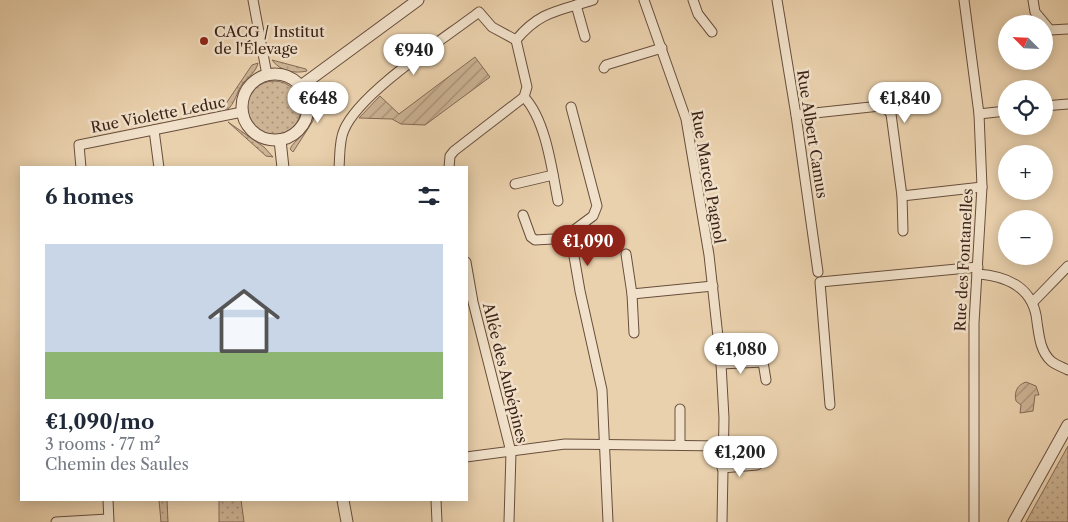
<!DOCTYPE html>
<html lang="en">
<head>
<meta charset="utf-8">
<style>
	body { margin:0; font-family:"Libre Caslon Text",serif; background:#f6f6f7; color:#1f2937; height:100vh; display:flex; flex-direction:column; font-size:19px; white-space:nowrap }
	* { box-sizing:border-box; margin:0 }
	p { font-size:16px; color:#747a83 }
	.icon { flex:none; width:28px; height:28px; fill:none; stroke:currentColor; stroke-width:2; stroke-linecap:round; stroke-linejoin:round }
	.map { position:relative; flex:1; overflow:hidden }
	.drawer { position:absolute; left:20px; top:166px; width:448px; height:335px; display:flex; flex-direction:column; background:#fff; border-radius:0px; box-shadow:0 2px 12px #0003 }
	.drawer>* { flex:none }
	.needle { width:32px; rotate:294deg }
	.tools { position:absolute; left:998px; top:15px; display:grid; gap:10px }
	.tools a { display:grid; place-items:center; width:55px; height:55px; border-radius:50%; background:#fff; box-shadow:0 2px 12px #0003; font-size:25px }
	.price { position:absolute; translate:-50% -42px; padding:0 11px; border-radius:18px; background:#fff; color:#222; font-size:16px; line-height:32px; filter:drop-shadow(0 1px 2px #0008) }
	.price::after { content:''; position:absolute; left:50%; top:30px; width:15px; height:11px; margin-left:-8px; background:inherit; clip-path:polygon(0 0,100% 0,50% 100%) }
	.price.active { background:#8f2418; color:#fff }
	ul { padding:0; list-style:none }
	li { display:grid; align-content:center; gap:10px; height:265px; padding:0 25px }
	li span { display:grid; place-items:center; height:155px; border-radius:0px; color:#555 }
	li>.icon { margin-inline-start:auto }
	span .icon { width:90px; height:90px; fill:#fffc; stroke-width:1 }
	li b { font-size:21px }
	h2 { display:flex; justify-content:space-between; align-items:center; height:60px; padding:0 25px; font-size:21px }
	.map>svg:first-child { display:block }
	.grass { fill:url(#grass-dots); stroke:#846a56 }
	.garden { fill:url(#garden-furrows); stroke:#846a56 }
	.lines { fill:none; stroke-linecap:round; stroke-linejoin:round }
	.minor-casing { stroke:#684e3c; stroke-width:11 }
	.tertiary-casing { stroke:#684e3c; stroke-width:13 }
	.minor { stroke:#f1e1ca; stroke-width:9 }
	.tertiary { stroke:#f1e1ca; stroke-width:11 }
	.poi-dot { fill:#8f2418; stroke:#f1e1ca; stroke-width:2 }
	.labels { text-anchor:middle; stroke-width:5; stroke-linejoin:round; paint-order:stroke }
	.poi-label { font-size:15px; fill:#3c2217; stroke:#f1e1ca; text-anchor:start }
	.street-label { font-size:15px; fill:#3c2217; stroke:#f1e1ca }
</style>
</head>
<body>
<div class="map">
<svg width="1068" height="522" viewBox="0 0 1068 522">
	<defs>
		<pattern id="grass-dots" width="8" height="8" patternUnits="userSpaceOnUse" patternTransform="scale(1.25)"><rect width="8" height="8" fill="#ccb394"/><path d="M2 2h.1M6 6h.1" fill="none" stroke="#a79178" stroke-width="1.8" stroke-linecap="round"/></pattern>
		<pattern id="garden-furrows" width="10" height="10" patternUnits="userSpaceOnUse" patternTransform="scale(1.25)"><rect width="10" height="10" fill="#ccb394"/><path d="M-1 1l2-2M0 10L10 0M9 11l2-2" fill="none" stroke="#a79178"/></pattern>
	</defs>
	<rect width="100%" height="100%" fill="#ead1ad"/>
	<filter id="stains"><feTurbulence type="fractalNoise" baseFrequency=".004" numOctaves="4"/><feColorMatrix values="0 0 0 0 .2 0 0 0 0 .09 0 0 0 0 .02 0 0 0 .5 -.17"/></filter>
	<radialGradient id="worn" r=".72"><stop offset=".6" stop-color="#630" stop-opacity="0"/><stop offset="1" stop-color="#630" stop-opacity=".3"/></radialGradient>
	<g class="grass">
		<path d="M272 60 306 69 307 71C294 74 280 71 272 60Z"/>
		<path d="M258 63C256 72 249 76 243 83 236 92 236 103 226 111L225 105 252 65Z"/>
		<circle cx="274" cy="108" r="27"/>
		<path d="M317 84 319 87 313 121 293 152 290 149C295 139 306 135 310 124 316 112 310 97 317 84Z"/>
		<polygon points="228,122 264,147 273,157 266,156"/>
		<polygon points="1068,446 1068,522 1026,522"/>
		<polygon points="159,500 167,500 168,522 161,522"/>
		<polygon points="219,500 241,500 244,522 219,522"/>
	</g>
	<g class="garden">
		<polygon points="475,57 490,77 425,125 401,124 392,119 359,118 380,96 399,114"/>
		<path d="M1026 382 1036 386 1039 395H1035L1033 411 1020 413 1021 405 1016 401C1014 392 1017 385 1026 382Z"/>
	</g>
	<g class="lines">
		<defs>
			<g id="minor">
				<polyline points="253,0 267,75"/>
				<polyline points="644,0 686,119 709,255 721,364 724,418 722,522"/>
				<polyline points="693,0 698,14 712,32"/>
				<polyline points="777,0 796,115 818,272"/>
				<polyline points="964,0 979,114 982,187 974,323 974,522"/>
				<polyline points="1033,0 1035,12 1050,30 1068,29"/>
				<polyline points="576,5 585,37"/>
				<polyline points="604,68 606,65 662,48"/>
				<path d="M524 97C546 120 552 170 558 201"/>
				<polyline points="1044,106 1068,104"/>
				<polyline points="571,107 597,206 593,216 570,233 580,291 602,390 608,522"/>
				<polyline points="979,114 1006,111"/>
				<polyline points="796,115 880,106 887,109 891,114 902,196 982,187"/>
				<polyline points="154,130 159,168"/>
				<polyline points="81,168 79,145 242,112"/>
				<path d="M339 168C340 155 339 141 344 130 360 92 444 39 479 12L492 27 516 40"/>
				<path d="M449 168 450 156 454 151 524 97 527 87 516 40C540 11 559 11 593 0"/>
				<polyline points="515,184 553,175"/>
				<polyline points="902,196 903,231"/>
				<polyline points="523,215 531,237 535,240 571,238"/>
				<polyline points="626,254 632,294 634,333"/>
				<polyline points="466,262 473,302 511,452 509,522"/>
				<path d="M977 274C1008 276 1034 288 1037 322 1039 335 1040 351 1051 361 1056 365 1062 367 1068 370"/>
				<polyline points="632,294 713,286"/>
				<polyline points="1033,302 1068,266"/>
				<polyline points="761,339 763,362"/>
				<polyline points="721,364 763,362 766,380"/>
				<polyline points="830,405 820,282 978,267"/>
				<polyline points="680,409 680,445"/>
				<polyline points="466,457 565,444 722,446"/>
				<polyline points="722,468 757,465"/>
				<polyline points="108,500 109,522"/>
				<polyline points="436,500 437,522"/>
				<polyline points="56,522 108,519"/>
			</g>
			<g id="tertiary">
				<circle cx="275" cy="107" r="33"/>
				<polyline points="301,86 418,0"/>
				<polyline points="280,140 283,168"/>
				<polyline points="343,500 347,522"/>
				<polyline points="1014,522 1068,425"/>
			</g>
		</defs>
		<use href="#minor" class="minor-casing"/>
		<use href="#tertiary" class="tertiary-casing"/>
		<use href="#minor" class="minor"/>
		<use href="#tertiary" class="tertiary"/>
	</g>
	<circle class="poi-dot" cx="204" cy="41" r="5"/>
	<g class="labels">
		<g class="poi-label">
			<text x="214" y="37">CACG / Institut<tspan x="214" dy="17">de l'Élevage</tspan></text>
		</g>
		<g class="street-label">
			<text transform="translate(158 115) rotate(-11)" y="5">Rue Violette Leduc</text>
			<text transform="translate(812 134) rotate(81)" y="5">Rue Albert Camus</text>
			<text transform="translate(708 177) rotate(80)" y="5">Rue Marcel Pagnol</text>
			<text transform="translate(964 260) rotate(-87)" y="5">Rue des Fontanelles</text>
			<text transform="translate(505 373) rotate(76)" y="5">Allée des Aubépines</text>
		</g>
	</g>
	<rect width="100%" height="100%" filter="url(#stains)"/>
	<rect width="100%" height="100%" fill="url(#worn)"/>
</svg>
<div class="tools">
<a><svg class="needle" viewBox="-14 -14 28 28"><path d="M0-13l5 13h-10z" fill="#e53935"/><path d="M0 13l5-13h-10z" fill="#747a83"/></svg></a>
<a><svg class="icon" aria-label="locate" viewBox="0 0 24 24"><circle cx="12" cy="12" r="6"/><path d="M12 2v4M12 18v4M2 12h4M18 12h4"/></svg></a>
<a>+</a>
<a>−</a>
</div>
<b class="price" style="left:414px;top:76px">€940</b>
<b class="price" style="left:318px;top:124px">€648</b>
<b class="price" style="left:905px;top:124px">€1,840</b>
<b class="price active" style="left:588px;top:267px">€1,090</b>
<b class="price" style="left:741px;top:375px">€1,080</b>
<b class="price" style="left:740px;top:478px">€1,200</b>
<section class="drawer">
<h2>6 homes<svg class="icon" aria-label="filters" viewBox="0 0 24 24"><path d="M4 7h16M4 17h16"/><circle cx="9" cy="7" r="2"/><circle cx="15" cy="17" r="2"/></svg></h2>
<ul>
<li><span style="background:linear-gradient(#c9d6e8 70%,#8fb573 0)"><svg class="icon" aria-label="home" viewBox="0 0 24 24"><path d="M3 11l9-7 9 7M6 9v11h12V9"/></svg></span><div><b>€1,090/mo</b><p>3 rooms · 77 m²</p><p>Chemin des Saules</p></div></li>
</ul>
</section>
</div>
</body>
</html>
